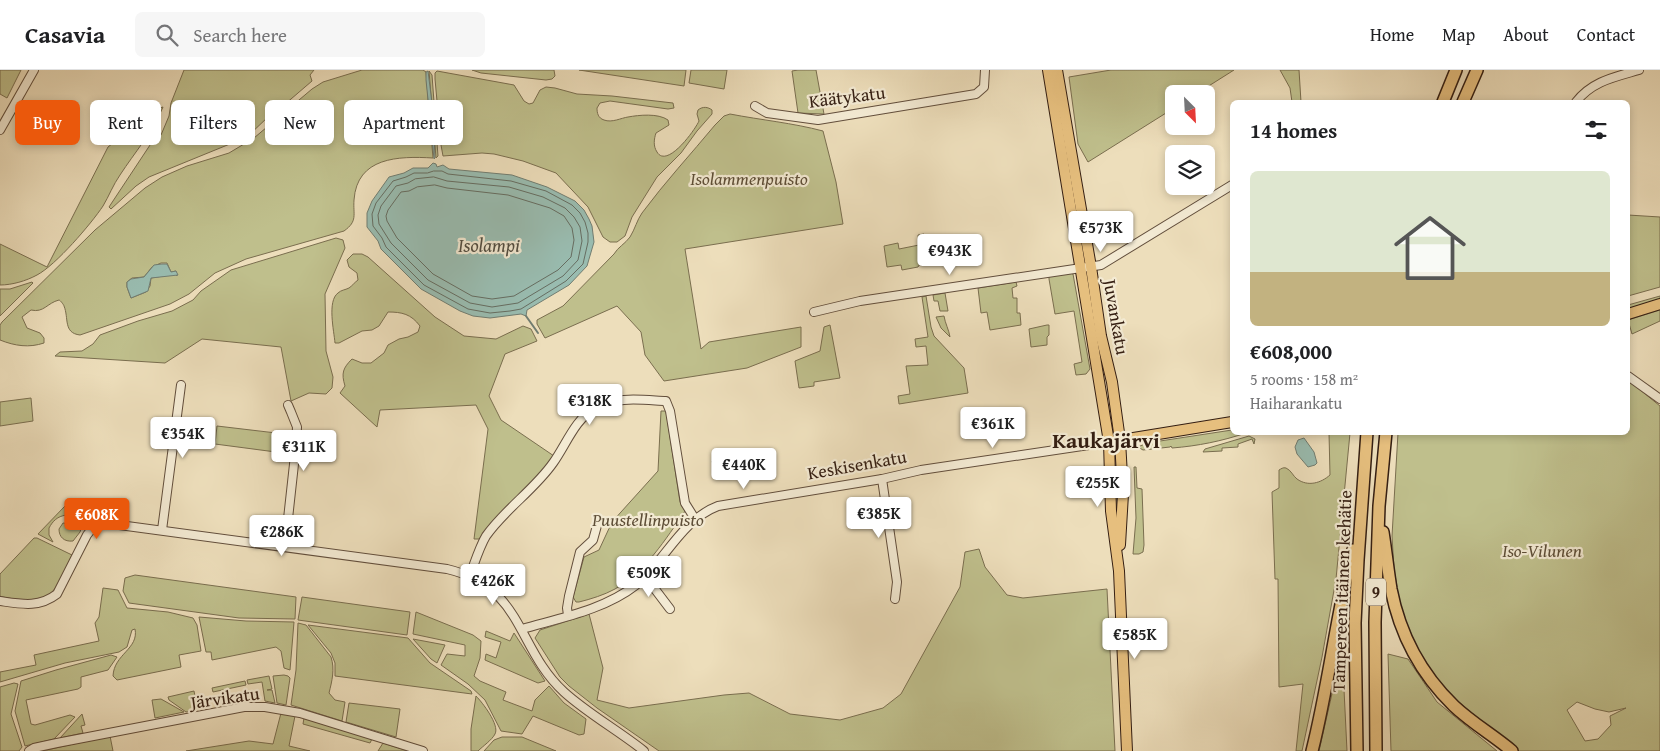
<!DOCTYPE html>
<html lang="en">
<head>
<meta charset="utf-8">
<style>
	body { margin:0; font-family:"Gentium Book Plus",serif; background:#f6f6f6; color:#202124; height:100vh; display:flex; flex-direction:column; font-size:19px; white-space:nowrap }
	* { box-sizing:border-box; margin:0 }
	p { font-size:16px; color:#757577 }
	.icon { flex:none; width:28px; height:28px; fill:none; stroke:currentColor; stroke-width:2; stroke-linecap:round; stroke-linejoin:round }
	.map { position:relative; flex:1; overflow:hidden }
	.panel { position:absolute; left:1230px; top:30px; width:400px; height:335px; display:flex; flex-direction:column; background:#fff; border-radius:8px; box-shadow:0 2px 8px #0003 }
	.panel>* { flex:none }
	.hud { position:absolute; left:15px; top:30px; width:475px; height:45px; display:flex; gap:10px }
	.needle { width:32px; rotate:156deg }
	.tools { position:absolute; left:1165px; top:15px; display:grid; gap:10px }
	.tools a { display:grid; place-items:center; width:50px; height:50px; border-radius:8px; background:#fff; box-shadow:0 2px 8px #0003; font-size:25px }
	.price { position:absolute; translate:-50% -42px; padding:0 11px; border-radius:5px; background:#fff; color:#222; font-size:16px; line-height:32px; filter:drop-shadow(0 1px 2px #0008) }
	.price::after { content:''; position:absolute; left:50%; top:30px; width:15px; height:11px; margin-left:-8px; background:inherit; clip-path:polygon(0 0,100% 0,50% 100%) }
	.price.selected { background:#ea580c; color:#fff }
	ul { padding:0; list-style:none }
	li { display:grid; align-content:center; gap:10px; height:265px; padding:0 20px }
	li+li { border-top:1px solid #e0e0e0 }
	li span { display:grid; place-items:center; height:155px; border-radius:8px; color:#555 }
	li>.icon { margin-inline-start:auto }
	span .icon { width:90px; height:90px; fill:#fffc; stroke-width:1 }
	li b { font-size:21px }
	h2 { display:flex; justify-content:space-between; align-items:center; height:60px; padding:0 20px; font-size:21px }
	.chip { padding:0 18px; border-radius:8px; background:#fff; box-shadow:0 2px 8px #0003; font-size:18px; line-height:45px }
	.chip.selected { background:#ea580c; color:#fff }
	header { display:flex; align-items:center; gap:30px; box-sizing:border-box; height:70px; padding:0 25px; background:#fff; border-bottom:1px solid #e0e0e0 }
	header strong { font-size:24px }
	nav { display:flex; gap:28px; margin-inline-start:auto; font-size:18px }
	.search { width:350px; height:45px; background:#f6f6f6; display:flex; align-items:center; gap:12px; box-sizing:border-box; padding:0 18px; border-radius:8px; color:#757577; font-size:19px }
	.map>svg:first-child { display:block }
	.green { fill:#bfbf8c; stroke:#7a6e4f; fill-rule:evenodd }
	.water { fill:#99bcb0; stroke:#717d71 }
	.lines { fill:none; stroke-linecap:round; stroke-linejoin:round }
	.shore { stroke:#666d61; stroke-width:1 }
	.stream { stroke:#717d71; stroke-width:2 }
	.minor-casing { stroke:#624e3c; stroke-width:10 }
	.major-casing { stroke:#341e12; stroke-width:12 }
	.highway-casing { stroke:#341e12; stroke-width:14 }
	.minor { stroke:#f3ead3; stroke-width:8 }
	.major { stroke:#e6bf7e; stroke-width:10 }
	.highway { stroke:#e6bf7e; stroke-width:11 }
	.labels { text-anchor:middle; stroke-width:4.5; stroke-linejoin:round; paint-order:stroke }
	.shield { fill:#f3ead3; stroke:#6d5b4c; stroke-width:1 }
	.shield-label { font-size:16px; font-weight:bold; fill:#341e12 }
	.street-label { font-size:18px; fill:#341e12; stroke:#f3ead3 }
	.park-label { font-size:18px; font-style:italic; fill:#5e4e37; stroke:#f3ead3 }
	.water-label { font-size:19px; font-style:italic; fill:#524d41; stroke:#f3ead3 }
	.district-label { font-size:22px; font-weight:bold; fill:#341e12; stroke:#f3ead3 }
</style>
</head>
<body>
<header>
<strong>Casavia</strong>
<div class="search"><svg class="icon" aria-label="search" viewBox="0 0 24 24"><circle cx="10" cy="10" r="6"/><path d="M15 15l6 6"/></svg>Search here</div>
<nav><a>Home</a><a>Map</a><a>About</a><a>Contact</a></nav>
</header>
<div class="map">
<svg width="1660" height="681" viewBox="0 0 1660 681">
	<rect width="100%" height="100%" fill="#eddebb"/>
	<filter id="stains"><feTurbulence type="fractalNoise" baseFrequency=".004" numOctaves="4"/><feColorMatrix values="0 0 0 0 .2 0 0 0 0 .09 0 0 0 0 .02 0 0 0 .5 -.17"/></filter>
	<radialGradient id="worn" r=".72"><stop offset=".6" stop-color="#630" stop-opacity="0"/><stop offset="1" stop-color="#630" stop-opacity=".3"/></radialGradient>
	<g class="green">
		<polygon points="0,0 21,0 7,28 0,24"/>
		<polygon points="184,0 314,0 310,5 312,11 277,41 269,46 247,67 149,107 136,116 111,139 109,137 152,72 161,65 169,46 171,33"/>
		<path d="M362 0H423L426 2 433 88C398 86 357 87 354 130 353 145 358 151 344 161L246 189 215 203 189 224 170 234 80 265C63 263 69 248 64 236 64 235 60 230 59 230 47 233 44 243 31 240L22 247 27 258 40 263 44 268V273C29 278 15 276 0 270V255L2 252 95 160 145 118 162 107 187 96 229 83 254 68 312 19 323 12ZM161 193H167L171 202 176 201 177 206 175 204 151 208 150 216 146 222 131 228 127 217V212L132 208 144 207 152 197Z"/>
		<polygon points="472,0 554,0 555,6 552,9 546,10 481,3"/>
		<polygon points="579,0 686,0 684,16"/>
		<polygon points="691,0 727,0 724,19 689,13"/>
		<polygon points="798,0 816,0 824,44 798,43 792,1"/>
		<polygon points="1111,0 1234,0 1196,24 1174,24 1174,38 1088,92 1078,74 1069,7"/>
		<polygon points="1280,0 1299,0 1301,32 1292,32 1290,18"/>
		<polygon points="429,1 432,5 438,86 436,88"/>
		<path d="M437 1 514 15 524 31 529 34 533 33 540 20 546 17 555 18 577 24 612 26 673 33 674 38 668 39 610 31 600 33 597 38C597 43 598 48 604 50 612 53 621 48 628 47 639 45 658 43 668 50L669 55 656 63C654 69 653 76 657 82 667 99 695 60 699 51L697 44 698 40C703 36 708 37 712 40V44L697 61 681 83 657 107 632 147 625 166 617 172H610L603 167 588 137 556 103 523 91 494 84 482 83 443 86 441 75 435 9V3Z"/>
		<path d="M163 37C152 63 135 82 120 105 113 115 109 126 103 136 91 154 56 195 37 205 26 211 12 215 0 215V174L47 197 108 77 154 40Z"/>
		<path d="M730 44C761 50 793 53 823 61L836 112 843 154 685 179 701 279 709 272 801 257V277L747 298 664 311 645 285 641 262 617 236 545 268 537 254V250L563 236 614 184C618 177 625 174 630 167 635 159 637 150 642 143 665 112 691 84 715 55L724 46Z"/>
		<polygon points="1628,145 1660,147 1660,217 1628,226"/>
		<polygon points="924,164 926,184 918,197 902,200 901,195 887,197 884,176 898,173 899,179 919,175 918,165"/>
		<polygon points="336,168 343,170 345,178 325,224 326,281 333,307 332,318 326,324 309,323 291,331 281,277 202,269 165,293 55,286 60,282 82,281 93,274 100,265 138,251 172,241 193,230 201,221 231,200"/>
		<path d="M353 184H362L368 187 435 247 464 266 496 269 523 256 531 259 537 271 505 284 489 326 501 350 554 386 536 409 500 443 479 469H474L488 359 476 335 380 340 377 357 340 323 345 316C341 303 343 298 352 289L362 293H371L384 283 388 275 399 269 408 267 418 262 420 256C411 244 402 242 388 242L379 256 372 260 362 261 339 273H335C334 261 327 231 338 223 341 220 345 220 349 218 352 216 355 212 358 210L357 203 349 197 347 190Z"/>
		<polygon points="1070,203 1073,204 1090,299 1086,304 1076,305 1074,294 1082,292 1074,241 1055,244 1049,209 1049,206"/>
		<polygon points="32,212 33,213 0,246 0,219 10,219"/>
		<polygon points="1016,212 1017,216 1012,218 1013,228 1017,228 1017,243 1020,243 1021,255 990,260 987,242 981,243 978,218"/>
		<polygon points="945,223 948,241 940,241 938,231 934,231 933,225"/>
		<polygon points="926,226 931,257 934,266 964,298 968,323 899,334 898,326 910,324 906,296 928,295 926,276 916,277 915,269 928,267 922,227"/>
		<polygon points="1660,226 1660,230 1628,239 1628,235"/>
		<polygon points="1660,240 1660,251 1632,264 1628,250"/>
		<path d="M944 246C945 253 949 260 950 267L941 258 936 247Z"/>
		<polygon points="830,255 840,308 814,312 814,316 799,318 795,291 820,281 824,257"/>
		<polygon points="1047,255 1049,255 1049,265 1047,267 1047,275 1031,277 1029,259"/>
		<path d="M1628 310 1660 336V681H1517L1441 617 1414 574 1400 535 1394 499 1392 466 1398 363 1628 362ZM1577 632 1595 639 1609 642 1626 638 1610 646 1611 655 1598 669 1585 671 1567 640Z"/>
		<polygon points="31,328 33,351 0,356 0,332"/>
		<path d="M661 341H666L680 432 685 441C666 469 645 502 615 519 604 525 591 529 579 532H576L573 527 584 487 599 480 612 452 658 401Z"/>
		<polygon points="217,356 293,365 291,384 215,374"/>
		<path d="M1232 360V362L1246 363C1222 371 1198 376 1172 378L1171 376 1170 377 1143 380 1138 377 1147 373Z"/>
		<path d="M1329 363H1350L1336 509 1322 587 1302 681H1296L1303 614 1279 617 1278 509H1275L1272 422 1279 418V400C1281 399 1283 397 1286 398 1291 400 1293 406 1297 409 1308 417 1321 413 1330 405Z"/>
		<polygon points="1249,366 1255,369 1254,374 1252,369 1238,374 1238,377 1222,378 1222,381 1203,382 1205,379"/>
		<polygon points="715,386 719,386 722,394 719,396 720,402 715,403 712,391 716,390"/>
		<polygon points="1134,397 1136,397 1137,418 1142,419 1144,475 1143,482 1139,484 1133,484 1136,448"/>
		<path d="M73 430 82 444C67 445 57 443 49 458V465L53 472 38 464 65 436Z"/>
		<path d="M63 453 82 456 80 462 73 471C64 472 59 467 59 459Z"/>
		<path d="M34 468H37L72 485C63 504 55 533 29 531 20 531 11 528 2 527L0 526V504Z"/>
		<polygon points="979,479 985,497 1007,525 1023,528 1107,519 1115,681 659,681 597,638 569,616 560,607 535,568 540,560 589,544 603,598 597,630 629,638 724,625 749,623 790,644 840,650 883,638 901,624 960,517 965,482"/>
		<polygon points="135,505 296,527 295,549 239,548 129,533 123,521 125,508"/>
		<path d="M103 518 118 520 127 538 168 542 193 548 197 555 201 581 179 585 181 597 117 610 113 606C114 584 139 579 135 559L132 560 127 577 119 582 65 593 0 612V602L36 595 34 585 99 571 95 553 99 547Z"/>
		<polygon points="302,527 410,542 407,565 298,550"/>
		<polygon points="416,542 473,565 481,571 480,588 474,606 480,611 506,622 503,630 532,641 535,630 549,616 564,633 586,649 584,664 579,665 533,646 522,664 501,661 485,630 468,614 441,595 447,584 465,586 465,575 413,564"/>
		<polygon points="199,547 246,551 294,552 290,600 284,598 281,581 276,577 212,590 211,582 206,582"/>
		<path d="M298 553 306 555 331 587C335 599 332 611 329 623L335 630 345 632 342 651 291 635 296 600Z"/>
		<polygon points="308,555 408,568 430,593 471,621 472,624 335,606 335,593 331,583"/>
		<polygon points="486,561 510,571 514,563 545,611 538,613 485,590 486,584 496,588 501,572 485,567"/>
		<polygon points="413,569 445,575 437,593 431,589"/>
		<polygon points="1388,584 1408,589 1437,632 1497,681 1391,681"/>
		<polygon points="111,585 117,587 108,600 81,607 81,617 78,619 26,630 31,654 35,655 70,645 75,647 54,669 25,676 15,641 21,611 56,600"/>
		<polygon points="1339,593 1343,599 1347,681 1319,681"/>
		<polygon points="284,605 288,606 290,608 286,635 277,633 273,606"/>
		<polygon points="269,606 272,619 267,620 272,620 275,633 265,631 262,612 248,614 247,610"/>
		<polygon points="245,611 246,615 213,622 212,618"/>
		<polygon points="14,613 18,614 11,644 22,677 19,681 0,681 0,617"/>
		<polygon points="194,621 196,632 193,633 194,640 186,642 169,630 168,627"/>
		<path d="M476 626C482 632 500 655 495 664 492 670 483 676 478 681H471V659Z"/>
		<polygon points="161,629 184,642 155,648 152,630"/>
		<polygon points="349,633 400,639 396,667 346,652"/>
		<polygon points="281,643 295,646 289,676 310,681 186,681 249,671 273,674"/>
		<polygon points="82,644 85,655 81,656 83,663 60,668"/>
		<polygon points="304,648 372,669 370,673 303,654"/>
		<polygon points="110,666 113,681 42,681"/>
		<polygon points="502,667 522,667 556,681 484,681 494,670"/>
		<polygon points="383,673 408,681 378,681"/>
	</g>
	<g class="water">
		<polygon points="428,1 433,41 435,88 434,89 426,10 426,2"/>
		<polygon points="433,93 436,94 437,97 443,95 449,99 512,105 547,117 575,131 584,140 589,149 592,156 594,172 587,196 569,215 527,240 526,246 521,244 490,248 473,246 460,241 421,219 381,179 378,171 367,157 367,143 372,131 389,107 404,103 413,98 428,98"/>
		<polygon points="162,194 167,194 171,202 176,201 178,205 151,208 148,221 131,228 127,217 127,212 131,209 144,207 154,195"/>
		<polygon points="1304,368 1314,382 1317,393 1315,395 1308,397 1297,384 1295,377 1298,370"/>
	</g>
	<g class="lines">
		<g class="shore">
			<polygon points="434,101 442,101 448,104 511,111 546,121 572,135 580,143 585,152 588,163 588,172 583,194 566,211 521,239 510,241 490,243 468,239 424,215 386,177 382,168 373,156 372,144 376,133 393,111 406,107 414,103 427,103"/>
			<polygon points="434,107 447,111 509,117 543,127 565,138 574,147 580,157 582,171 578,190 563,206 518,233 492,237 470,233 428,210 391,173 379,154 378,145 381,136 396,116 408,113 415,109"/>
			<polygon points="435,115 447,118 508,125 550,138 564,146 572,158 574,170 571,187 558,200 514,226 492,229 472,226 433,204 397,168 387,151 386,146 388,140 401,122 409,121 417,117"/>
		</g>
		<polyline class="stream" points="526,246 538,263"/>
		<defs>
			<g id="minor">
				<path d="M1576 32C1592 11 1615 7 1639 0"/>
				<polyline points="755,36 767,43 818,50 976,24 984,17 985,0"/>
				<polyline points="0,60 34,0"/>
				<polyline points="814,242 860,231 1101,195 1232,115"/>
				<polyline points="1628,306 1660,329"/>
				<polyline points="882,409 897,512 895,529"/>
				<polyline points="162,460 181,315"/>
				<polyline points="285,476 296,376 297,357 291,342 288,335"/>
				<path d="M470 505C475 492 479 478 486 466 505 439 534 420 553 393 566 375 575 349 595 338 615 326 643 330 666 331L670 341 685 433 695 449"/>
				<polyline points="645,506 670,539"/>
				<path d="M0 531C21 534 39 538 57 524L87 465 97 452 447 499C524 517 516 578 564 622 587 643 619 661 644 681"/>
				<polyline points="568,545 567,538 569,526 580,482 593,470 598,452"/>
				<path d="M522 559C560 548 604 540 636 515 665 491 681 450 718 436L882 409 921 400 1109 372"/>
				<polyline points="29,681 34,678 57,673 244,637 265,637 300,643 423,681"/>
			</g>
			<g id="major">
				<polyline points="1048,0 1109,372 1111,441 1119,501 1127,681"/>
				<polyline points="1057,0 1091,197 1101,266 1112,312 1120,370 1123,424 1120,475"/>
				<polyline points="1628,244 1660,234"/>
				<polyline points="1115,371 1232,352"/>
			</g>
			<g id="highway">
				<polyline points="1443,32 1456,0"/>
				<polyline points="1463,32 1477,0"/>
				<path d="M1383 462C1386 481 1388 501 1391 519 1400 565 1421 604 1454 636 1472 653 1493 665 1512 681"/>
				<path d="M1312 681C1329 614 1336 546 1353 480"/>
				<polyline points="1357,681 1355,553 1358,490 1367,362"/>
				<polyline points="1376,681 1375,552 1379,436 1386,362"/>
			</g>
		</defs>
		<use href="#minor" class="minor-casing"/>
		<use href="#major" class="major-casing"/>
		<use href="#highway" class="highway-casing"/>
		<use href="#minor" class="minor"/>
		<use href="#major" class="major"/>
		<use href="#highway" class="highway"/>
	</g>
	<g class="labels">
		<rect class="shield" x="1366" y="508.5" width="20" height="27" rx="4"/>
		<g class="shield-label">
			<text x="1376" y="528">9</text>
		</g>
		<g class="street-label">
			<text transform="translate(847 27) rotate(-7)" y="6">Käätykatu</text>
			<text transform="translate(1116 247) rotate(80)" y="6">Juvankatu</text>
			<text transform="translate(857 395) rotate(-10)" y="6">Keskisenkatu</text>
			<text transform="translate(1342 521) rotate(-88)" y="6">Tampereen itäinen kehätie</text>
			<text transform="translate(225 628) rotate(-8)" y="6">Järvikatu</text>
		</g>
		<g class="park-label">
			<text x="749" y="115">Isolammenpuisto</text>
			<text x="648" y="456">Puustellinpuisto</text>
			<text x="1542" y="487">Iso-Vilunen</text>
		</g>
		<g class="water-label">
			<text x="489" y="182">Isolampi</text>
		</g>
		<g class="district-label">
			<text x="1106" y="378">Kaukajärvi</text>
		</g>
	</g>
	<rect width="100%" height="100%" filter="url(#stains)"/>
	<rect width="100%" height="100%" fill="url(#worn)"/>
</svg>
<div class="tools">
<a><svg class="needle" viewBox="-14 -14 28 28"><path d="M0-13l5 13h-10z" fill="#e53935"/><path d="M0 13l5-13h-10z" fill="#757577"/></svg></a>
<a><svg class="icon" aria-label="layers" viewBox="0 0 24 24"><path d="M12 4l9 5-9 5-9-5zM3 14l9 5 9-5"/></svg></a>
</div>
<b class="price" style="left:1101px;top:183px">€573K</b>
<b class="price" style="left:950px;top:206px">€943K</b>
<b class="price" style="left:590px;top:356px">€318K</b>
<b class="price" style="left:993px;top:379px">€361K</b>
<b class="price" style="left:183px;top:389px">€354K</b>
<b class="price" style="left:304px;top:402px">€311K</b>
<b class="price" style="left:744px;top:420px">€440K</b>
<b class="price" style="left:1098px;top:438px">€255K</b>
<b class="price" style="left:879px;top:469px">€385K</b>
<b class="price selected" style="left:97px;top:470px">€608K</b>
<b class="price" style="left:282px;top:487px">€286K</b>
<b class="price" style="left:649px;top:528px">€509K</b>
<b class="price" style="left:493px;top:536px">€426K</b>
<b class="price" style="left:1135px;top:590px">€585K</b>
<div class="hud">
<a class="chip selected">Buy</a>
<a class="chip">Rent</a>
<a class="chip">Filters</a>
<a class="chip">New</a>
<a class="chip">Apartment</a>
</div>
<section class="panel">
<h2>14 homes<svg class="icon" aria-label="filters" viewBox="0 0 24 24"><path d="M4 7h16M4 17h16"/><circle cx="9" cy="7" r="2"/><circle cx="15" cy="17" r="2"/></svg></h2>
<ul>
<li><span style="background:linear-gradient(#dfe7d0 65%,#c2b280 0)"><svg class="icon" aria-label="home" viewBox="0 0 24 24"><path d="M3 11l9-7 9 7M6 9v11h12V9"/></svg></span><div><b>€608,000</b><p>5 rooms · 158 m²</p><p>Haiharankatu</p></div></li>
</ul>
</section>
</div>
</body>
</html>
